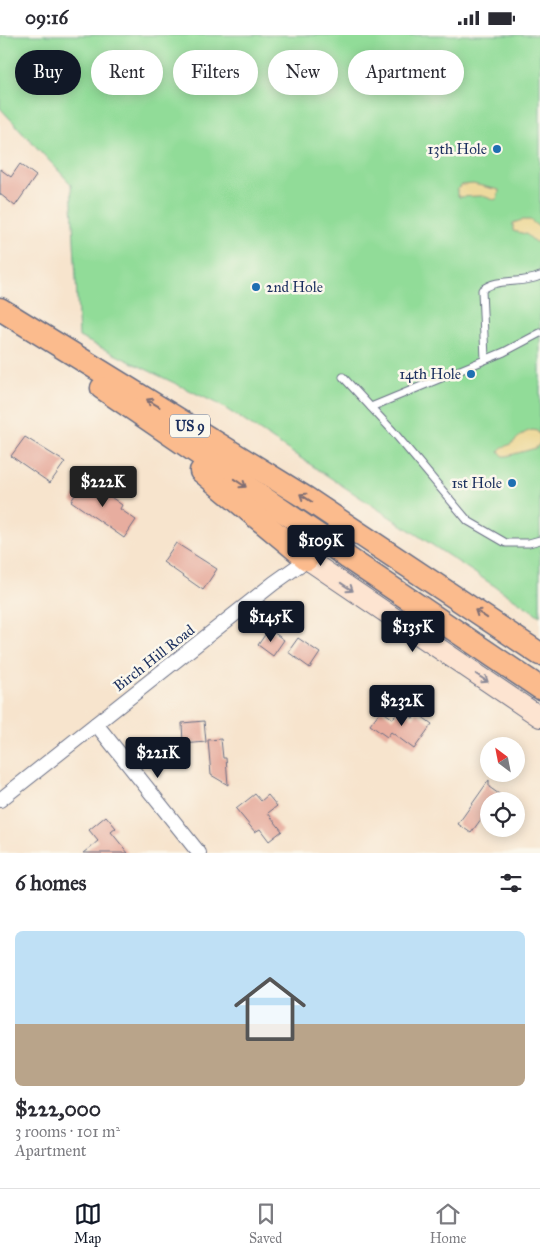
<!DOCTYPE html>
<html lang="en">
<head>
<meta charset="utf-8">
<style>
	body { margin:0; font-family:"IM FELL Great Primer",serif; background:#f2f2f3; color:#2b2b33; height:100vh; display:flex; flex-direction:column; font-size:19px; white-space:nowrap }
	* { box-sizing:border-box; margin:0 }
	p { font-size:16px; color:#7c7c81 }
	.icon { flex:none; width:28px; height:28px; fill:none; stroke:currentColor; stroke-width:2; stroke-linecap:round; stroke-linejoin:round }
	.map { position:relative; height:818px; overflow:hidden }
	.details { display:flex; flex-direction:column; background:#fff; flex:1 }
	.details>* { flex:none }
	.guide { position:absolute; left:15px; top:15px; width:510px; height:45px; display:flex; gap:10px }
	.needle { width:32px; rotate:328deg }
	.fabs { position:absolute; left:480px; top:702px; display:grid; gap:10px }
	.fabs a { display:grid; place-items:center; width:45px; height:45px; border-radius:50%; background:#fff; box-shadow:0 2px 12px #0003; font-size:25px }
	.price { position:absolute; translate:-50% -42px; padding:0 11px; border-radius:5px; background:#111827; color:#fff; font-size:16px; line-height:32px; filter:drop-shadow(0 1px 2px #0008) }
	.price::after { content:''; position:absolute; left:50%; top:30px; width:15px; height:11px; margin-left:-8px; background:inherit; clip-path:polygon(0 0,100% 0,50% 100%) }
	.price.selected { background:#222; color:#fff }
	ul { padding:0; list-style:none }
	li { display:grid; align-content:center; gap:10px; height:265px; padding:0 15px }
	li span { display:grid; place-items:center; height:155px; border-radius:8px; color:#555 }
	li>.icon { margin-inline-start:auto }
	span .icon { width:90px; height:90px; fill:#fffc; stroke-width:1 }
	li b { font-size:21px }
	h2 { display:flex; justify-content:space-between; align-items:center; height:60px; padding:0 15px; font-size:21px }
	.pill { padding:0 18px; border-radius:22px; background:#fff; box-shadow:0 2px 12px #0003; font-size:18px; line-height:45px }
	.pill.selected { background:#111827; color:#fff }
	.status { display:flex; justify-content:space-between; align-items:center; height:35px; padding:0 25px; background:#fff; direction:ltr }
	.status svg { height:14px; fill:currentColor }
	.menu { display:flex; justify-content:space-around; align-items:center; height:70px; border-top:1px solid #e1e1e2; background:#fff; font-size:14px; color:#7c7c81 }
	.menu a { display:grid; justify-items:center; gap:2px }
	.menu .selected { color:#111827 }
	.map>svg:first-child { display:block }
	.green { fill:#91dc98; stroke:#56867b }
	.sand { fill:#eeda9e; stroke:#84847e }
	.building { fill:#e7ad9f }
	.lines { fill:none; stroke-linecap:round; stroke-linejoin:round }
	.service-casing { stroke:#686e85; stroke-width:9 }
	.minor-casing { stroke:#686e85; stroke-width:16 }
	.secondary-casing { stroke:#686e85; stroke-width:22 }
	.primary-casing { stroke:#686e85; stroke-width:25 }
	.service { stroke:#fff; stroke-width:7 }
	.minor { stroke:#fff; stroke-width:14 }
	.secondary { stroke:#fde4d1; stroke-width:20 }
	.primary { stroke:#fbbb8d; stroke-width:22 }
	.oneway { stroke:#806e73 }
	.oneway2 { stroke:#8c8a98 }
	.poi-dot { fill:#1f6fb2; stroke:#fbf7ec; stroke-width:2 }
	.labels { text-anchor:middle; stroke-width:5; stroke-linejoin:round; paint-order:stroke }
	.shield { fill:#fbf7ec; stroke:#5e6b89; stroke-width:1 }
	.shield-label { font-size:14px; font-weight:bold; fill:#1b2f5e }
	.poi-label { font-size:15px; fill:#1b2f5e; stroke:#fbf7ec; text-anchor:end }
	.street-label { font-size:15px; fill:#1b2f5e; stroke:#fbf7ec }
</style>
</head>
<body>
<div class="status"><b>09:16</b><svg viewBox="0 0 49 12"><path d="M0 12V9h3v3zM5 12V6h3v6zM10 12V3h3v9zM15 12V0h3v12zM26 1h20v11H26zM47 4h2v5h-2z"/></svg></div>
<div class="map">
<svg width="540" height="818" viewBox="0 0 540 818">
	<rect width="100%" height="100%" fill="#fbf7ec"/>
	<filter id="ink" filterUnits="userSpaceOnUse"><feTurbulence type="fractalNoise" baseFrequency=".02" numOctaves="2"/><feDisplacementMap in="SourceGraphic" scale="10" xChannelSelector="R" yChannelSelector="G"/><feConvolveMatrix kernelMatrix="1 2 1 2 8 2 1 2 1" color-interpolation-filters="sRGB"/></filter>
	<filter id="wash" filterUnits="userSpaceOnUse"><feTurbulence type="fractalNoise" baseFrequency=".0096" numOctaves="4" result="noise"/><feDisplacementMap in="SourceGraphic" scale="20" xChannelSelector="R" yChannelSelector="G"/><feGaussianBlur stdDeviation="1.12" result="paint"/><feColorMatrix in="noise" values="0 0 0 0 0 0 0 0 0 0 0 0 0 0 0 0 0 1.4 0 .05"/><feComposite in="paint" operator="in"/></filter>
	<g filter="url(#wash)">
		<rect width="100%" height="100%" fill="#f7e4cd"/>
		<polygon class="green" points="0,0 540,0 540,581 220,370 79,302 71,149 0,73"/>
		<g class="sand">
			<path d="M473 149 499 155C498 173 489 160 479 161 472 161 466 162 459 162L457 159V155L462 150Z"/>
			<polygon points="522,185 530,185 540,193 540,207 535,207 526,199 513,196 513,188"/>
			<path d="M533 395 537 396 540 400V408L536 413 507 421H503L499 416C502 411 504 412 509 410 518 405 521 397 533 395Z"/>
		</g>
		<g id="blocks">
			<g class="building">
				<polygon points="20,129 36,141 15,171 0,159 0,134 11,142"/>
				<polygon points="25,402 65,427 50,448 11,421"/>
				<polygon points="86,444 122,470 120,474 136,485 124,503 71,466"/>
				<polygon points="176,508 217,534 203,555 163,527"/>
				<polygon points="269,594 284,605 273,621 258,610"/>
				<polygon points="298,603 320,618 310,633 288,617"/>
				<polygon points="400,673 413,683 417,678 432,689 414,714 391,697 387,702 370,690 381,675 393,684"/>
				<polygon points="204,686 206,707 183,709 182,688"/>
				<polygon points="221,704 223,723 226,723 228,750 211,740 208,705"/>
				<polygon points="489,745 489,752 509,766 489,766 489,773 471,798 458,789"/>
				<polygon points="255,759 261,766 268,760 277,771 268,778 282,796 269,806 260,794 255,797 236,774"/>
				<polygon points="106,781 116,793 111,797 128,818 83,818 98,806 89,795"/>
			</g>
		</g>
	</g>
	<g filter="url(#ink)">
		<use href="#blocks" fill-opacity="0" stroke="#686e85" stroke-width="1"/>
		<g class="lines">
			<defs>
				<g id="service">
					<path d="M485 324 482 255C498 242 521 250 540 241"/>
					<polyline points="343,342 391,394 468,486 506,508 529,508 540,505"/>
					<polyline points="371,372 504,317 540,298"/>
				</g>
				<g id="minor">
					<polyline points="96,689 199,818"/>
					<polyline points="0,765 274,548 329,509"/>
				</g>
				<polyline id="secondary" points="307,524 540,682"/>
				<g id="primary">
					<polyline points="0,274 306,463 540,619"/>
					<polyline points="102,353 318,500 348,523 540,653"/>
					<polyline points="201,436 307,524"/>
				</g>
			</defs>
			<use href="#service" class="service-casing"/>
			<use href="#minor" class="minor-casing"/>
			<use href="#secondary" class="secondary-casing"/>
			<use href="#primary" class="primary-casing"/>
			<use href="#service" class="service"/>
			<use href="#minor" class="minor"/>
			<use href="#secondary" class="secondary"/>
			<use href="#primary" class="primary"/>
		</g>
		<defs><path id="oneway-shaft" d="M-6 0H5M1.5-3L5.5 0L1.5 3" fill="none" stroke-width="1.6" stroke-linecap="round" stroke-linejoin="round" transform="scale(1.25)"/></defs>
		<g class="oneway">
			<use href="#oneway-shaft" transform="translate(153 368) rotate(-149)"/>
			<use href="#oneway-shaft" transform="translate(240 448) rotate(34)"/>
			<use href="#oneway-shaft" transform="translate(306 463) rotate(-147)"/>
			<use href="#oneway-shaft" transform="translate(481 579) rotate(-146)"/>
		</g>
		<g class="oneway2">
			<use href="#oneway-shaft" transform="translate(347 552) rotate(34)"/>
			<use href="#oneway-shaft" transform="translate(482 643) rotate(34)"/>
		</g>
	</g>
	<g class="poi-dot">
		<circle cx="497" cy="114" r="5"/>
		<circle cx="256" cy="252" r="5"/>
		<circle cx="471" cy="339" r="5"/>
		<circle cx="512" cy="448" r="5"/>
	</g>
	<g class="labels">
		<rect class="shield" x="170" y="379.5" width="40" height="23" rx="4"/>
		<g class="shield-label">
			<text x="190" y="396">US 9</text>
		</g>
		<g class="poi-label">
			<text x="487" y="119">13th Hole</text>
			<text x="266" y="257" text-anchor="start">2nd Hole</text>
			<text x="461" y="344">14th Hole</text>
			<text x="502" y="453">1st Hole</text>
		</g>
		<g class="street-label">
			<text transform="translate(154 623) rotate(-38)" y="5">Birch Hill Road</text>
		</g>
	</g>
</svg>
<div class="fabs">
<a><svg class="needle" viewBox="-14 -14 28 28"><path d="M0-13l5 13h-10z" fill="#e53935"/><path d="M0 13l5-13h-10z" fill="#7c7c81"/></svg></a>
<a><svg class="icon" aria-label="locate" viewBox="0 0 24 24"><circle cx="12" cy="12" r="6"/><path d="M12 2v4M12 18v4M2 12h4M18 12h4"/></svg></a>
</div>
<b class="price selected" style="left:103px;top:473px">$222K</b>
<b class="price" style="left:321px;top:532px">$109K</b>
<b class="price" style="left:271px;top:608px">$145K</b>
<b class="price" style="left:413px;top:618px">$135K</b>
<b class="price" style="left:402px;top:692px">$232K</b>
<b class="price" style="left:158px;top:744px">$221K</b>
<div class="guide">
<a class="pill selected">Buy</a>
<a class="pill">Rent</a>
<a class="pill">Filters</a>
<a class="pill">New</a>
<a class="pill">Apartment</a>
</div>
</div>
<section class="details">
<h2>6 homes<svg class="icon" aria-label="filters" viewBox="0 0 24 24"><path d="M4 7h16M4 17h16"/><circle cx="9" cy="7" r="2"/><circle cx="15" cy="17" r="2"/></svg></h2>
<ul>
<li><span style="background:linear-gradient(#bfe0f5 60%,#b9a48a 0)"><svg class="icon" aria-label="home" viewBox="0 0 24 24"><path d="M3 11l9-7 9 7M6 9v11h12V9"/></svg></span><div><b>$222,000</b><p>3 rooms · 101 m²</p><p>Apartment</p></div></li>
</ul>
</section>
<nav class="menu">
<a class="selected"><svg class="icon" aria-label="map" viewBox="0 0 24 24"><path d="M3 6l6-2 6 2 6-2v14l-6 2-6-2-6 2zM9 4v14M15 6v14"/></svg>Map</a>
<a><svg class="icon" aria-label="saved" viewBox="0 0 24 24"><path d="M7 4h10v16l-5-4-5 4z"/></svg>Saved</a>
<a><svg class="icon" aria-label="home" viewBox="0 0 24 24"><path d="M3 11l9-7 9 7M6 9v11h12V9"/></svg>Home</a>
</nav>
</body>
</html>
